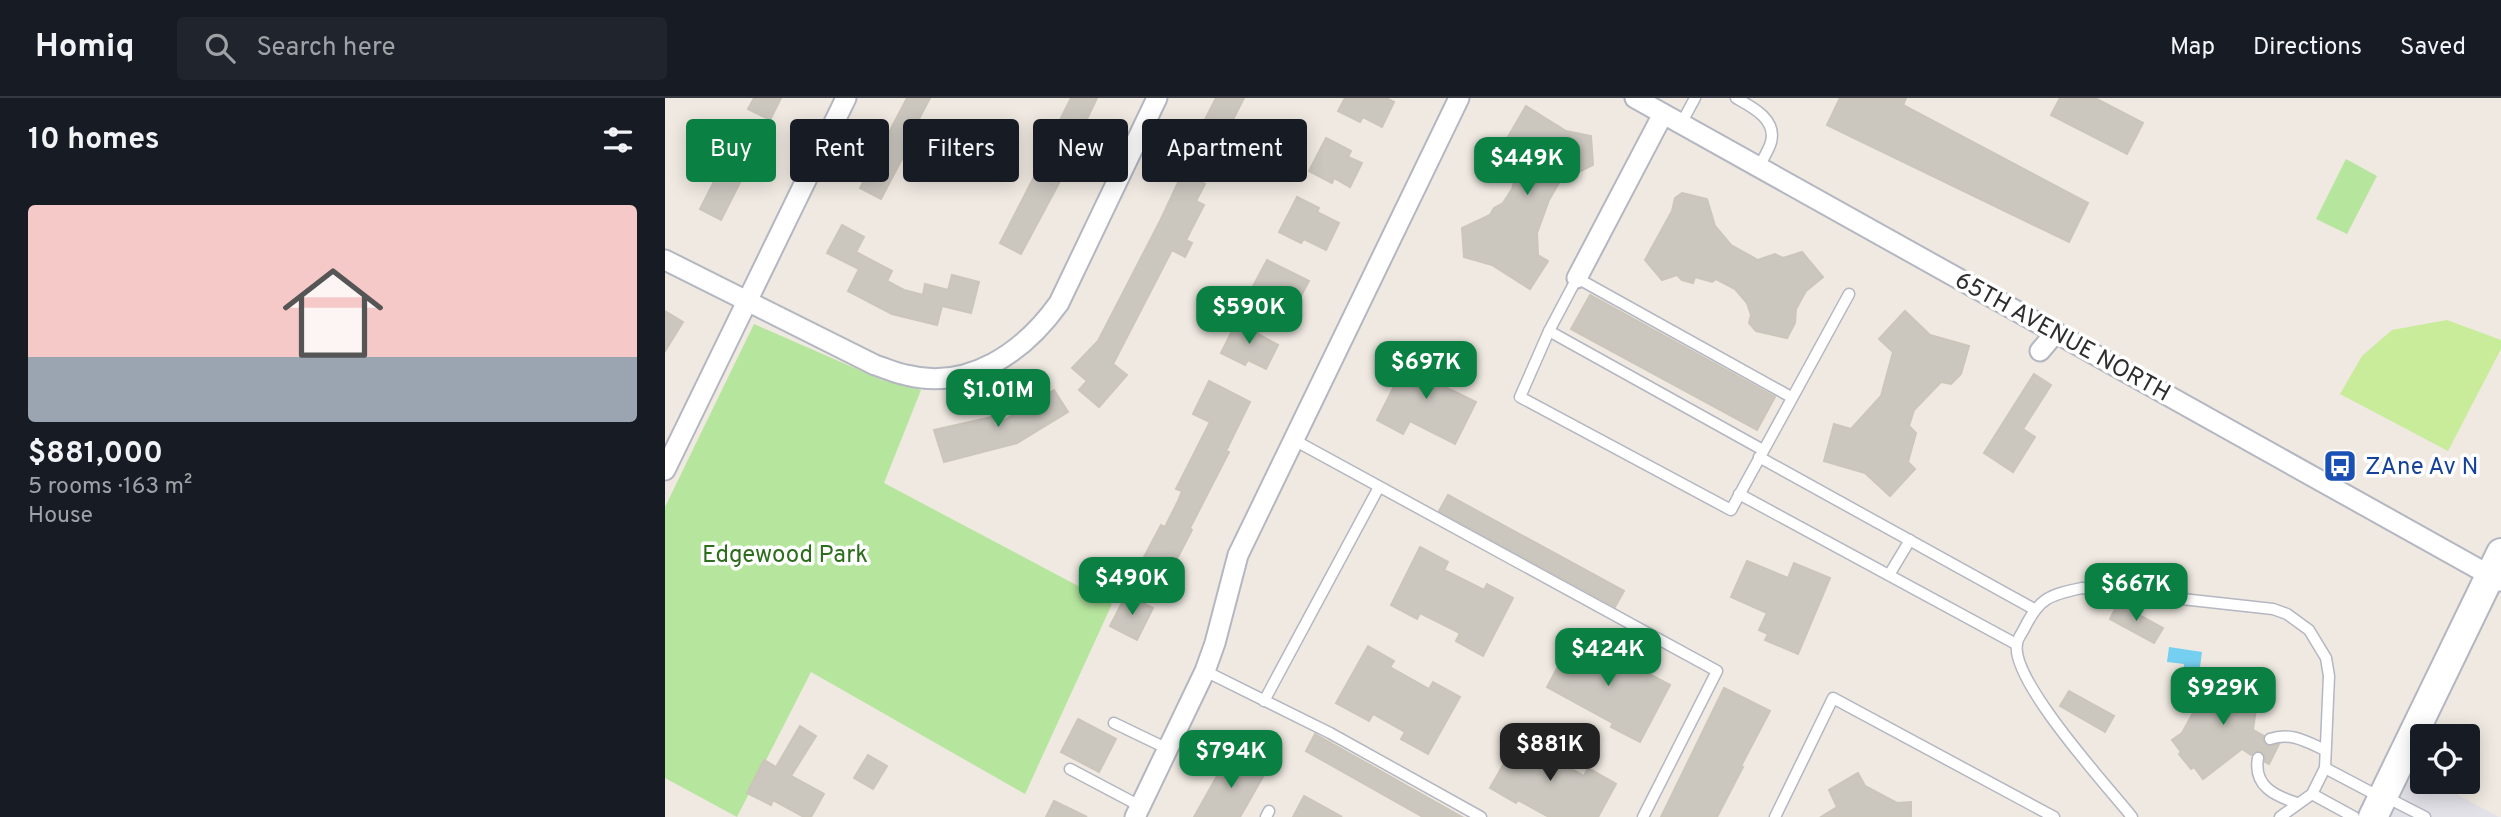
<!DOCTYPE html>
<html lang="en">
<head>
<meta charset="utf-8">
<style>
	body { margin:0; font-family:Overpass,sans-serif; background:#20242c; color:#f1f3f6; height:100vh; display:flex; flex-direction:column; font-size:26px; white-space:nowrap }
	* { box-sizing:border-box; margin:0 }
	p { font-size:23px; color:#9ea1a6 }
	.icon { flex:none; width:38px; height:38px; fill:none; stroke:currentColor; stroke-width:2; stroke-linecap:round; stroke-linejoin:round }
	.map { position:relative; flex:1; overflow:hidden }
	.details { display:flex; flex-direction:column; background:#171b24; width:665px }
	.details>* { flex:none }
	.banner { position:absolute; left:21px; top:21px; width:665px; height:63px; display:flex; gap:14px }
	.fabs { position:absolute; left:1745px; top:626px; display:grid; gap:14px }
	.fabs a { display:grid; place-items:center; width:70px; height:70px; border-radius:7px; background:#171b24; box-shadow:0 4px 18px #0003; font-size:35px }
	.price { position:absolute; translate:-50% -60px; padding:0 16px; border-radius:14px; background:#0b8043; color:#fff; font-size:23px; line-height:46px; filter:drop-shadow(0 2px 4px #0008) }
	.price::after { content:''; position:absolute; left:50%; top:42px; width:21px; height:16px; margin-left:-10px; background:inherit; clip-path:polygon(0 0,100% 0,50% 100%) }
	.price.on { background:#222; color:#fff }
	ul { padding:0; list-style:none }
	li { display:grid; align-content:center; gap:14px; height:371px; padding:0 28px }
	li span { display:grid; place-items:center; height:217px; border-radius:7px; color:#555 }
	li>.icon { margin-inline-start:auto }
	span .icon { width:126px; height:126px; fill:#fffc; stroke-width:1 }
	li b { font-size:30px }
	h2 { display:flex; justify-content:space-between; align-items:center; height:84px; padding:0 28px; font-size:30px }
	.chip { padding:0 24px; border-radius:7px; background:#171b24; box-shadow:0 4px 18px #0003; font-size:24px; line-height:63px }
	.chip.on { background:#0b8043; color:#fff }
	header { display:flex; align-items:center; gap:42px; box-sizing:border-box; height:98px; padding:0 35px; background:#171b24; border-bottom:2px solid #363941 }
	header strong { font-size:33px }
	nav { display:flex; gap:38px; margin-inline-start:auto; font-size:24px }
	.search { width:490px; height:63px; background:#20242c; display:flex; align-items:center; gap:18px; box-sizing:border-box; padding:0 24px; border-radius:7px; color:#9ea1a6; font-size:26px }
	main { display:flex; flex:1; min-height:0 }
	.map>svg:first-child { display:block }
	.industrial { fill:#e3e1e8 }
	.green { fill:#b6e59e }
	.pitch { fill:#c9ec9a }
	.water { fill:#75cff0 }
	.building { fill:#cbc7bf; stroke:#cbc5ba; stroke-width:2 }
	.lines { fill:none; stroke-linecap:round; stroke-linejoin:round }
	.lane-casing { stroke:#b4b7c1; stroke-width:13 }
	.street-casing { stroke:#b4b7c1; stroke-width:23 }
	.secondary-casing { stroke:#b4b7c1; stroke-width:32 }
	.lane { stroke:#fff; stroke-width:10 }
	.street { stroke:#fff; stroke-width:19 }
	.secondary { stroke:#fff; stroke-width:28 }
	.labels { text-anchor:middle; stroke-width:7; stroke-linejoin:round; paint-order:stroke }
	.street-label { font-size:24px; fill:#2e2e2e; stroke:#fff }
	.transit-label { font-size:24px; fill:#164399; stroke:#fff; text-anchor:start }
	.park-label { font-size:24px; fill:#2c6e1b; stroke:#fff }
</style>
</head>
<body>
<header>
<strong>Homiq</strong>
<div class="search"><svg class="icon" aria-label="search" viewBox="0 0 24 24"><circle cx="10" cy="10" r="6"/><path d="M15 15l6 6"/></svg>Search here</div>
<nav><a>Map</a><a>Directions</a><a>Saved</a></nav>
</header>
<main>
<section class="details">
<h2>10 homes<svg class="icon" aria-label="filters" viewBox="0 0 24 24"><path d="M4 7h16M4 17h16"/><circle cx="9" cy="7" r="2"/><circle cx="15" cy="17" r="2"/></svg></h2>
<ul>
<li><span style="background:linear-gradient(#f6c9c9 70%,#9aa5b1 0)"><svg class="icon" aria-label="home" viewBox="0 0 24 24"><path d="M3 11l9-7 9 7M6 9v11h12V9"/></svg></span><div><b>$881,000</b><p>5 rooms · 163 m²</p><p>House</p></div></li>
</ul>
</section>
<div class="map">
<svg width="1836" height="719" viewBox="0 0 1836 719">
	<rect width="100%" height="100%" fill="#efe9e1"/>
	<polygon class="industrial" points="1747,672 1757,678 1757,684 1769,684 1834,719 1724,719"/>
	<g class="green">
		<polygon points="1681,61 1712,78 1682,136 1651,121"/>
		<polygon points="89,226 217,282 256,292 219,385 447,506 360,696 146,574 72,719 0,680 0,409"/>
	</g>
	<polygon class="pitch" points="1782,222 1836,242 1836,251 1783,353 1675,296 1697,258 1727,232"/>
	<polygon class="water" points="1504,549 1537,554 1533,584 1530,583 1529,587 1521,586 1521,583 1518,582 1519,566 1502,564"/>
	<g class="building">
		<polygon points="89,0 116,0 105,22 83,11"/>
		<polygon points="242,0 265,0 246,36 249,38 216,101 195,90"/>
		<polygon points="406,0 432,0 399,69 402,70 356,156 335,145 386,46 384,44"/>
		<polygon points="551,0 579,0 536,84 540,86 531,103 539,107 521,142 527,145 520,159 507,152 448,266 462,277 434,309 414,292 422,283 407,270 433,243 496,121 524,61 521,59"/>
		<polygon points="680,0 721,0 729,4 717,29 698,19 695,24 673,13"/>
		<polygon points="1175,0 1241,0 1238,7 1423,105 1404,144 1162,27"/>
		<polygon points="1395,0 1430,0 1478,25 1462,56 1386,17"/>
		<polygon points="861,8 901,33 926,38 928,67 895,83 884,102 872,135 873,157 883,163 865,191 827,167 799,159 797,130 825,117 829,110 838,105 847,91 852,75 849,43 843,39"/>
		<polygon points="661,40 686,53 683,59 697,65 685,89 669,80 667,85 644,73"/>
		<polygon points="68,46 89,57 56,122 35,111"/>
		<polygon points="1017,95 1042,101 1050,128 1066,147 1093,162 1110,156 1118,160 1137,154 1158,179 1141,193 1131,211 1130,225 1122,240 1091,233 1084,225 1086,217 1082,205 1070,191 1051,181 1047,184 1030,179 1028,185 1017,182 1012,177 997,182 980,162 1007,113 1010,100"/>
		<polygon points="632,99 654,110 652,114 674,125 661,152 639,141 636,145 614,134"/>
		<polygon points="177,127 199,139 191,154 227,173 222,183 239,192 258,197 260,186 283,192 287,177 314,184 306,215 277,208 272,227 227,216 183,193 194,171 162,155"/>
		<polygon points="602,162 644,183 629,211 609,201 607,205 585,194"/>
		<polygon points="925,197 1110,299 1092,332 906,231"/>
		<polygon points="0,213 18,224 0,253"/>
		<polygon points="1240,213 1265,237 1304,248 1296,276 1286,286 1276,284 1249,312 1244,328 1251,335 1243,364 1250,371 1225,398 1200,375 1159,363 1169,326 1186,331 1216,298 1228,254 1214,241"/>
		<polygon points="573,221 595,232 593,236 613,247 601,271 583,262 580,267 556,255"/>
		<polygon points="748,251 786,274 778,288 811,304 790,346 745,323 738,336 712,322"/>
		<polygon points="1369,276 1386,287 1358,331 1370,339 1348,374 1319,355"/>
		<polygon points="544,283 585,304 561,353 564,354 525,430 527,432 500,484 479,473 483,464 478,461 496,427 500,429 513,403 517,393 511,391 545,324 528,316"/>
		<polygon points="389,292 403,314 352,345 279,364 269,332 327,319 330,328"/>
		<polygon points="783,397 959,493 950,509 774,413"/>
		<polygon points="755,449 783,464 779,472 819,492 822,486 848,500 818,558 791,543 795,535 755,515 752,521 726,507"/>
		<polygon points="1082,463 1123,480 1129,465 1165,480 1133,556 1100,542 1103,536 1094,532 1102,515 1066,499"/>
		<polygon points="461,497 488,510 472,542 445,528"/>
		<polygon points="1453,505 1498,530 1489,545 1445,521"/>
		<polygon points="911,535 938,550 935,557 974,578 977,572 1005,587 975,644 946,629 948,625 882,589"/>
		<polygon points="703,548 729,563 725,569 764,591 768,584 795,599 763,656 736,641 740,634 708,616 704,623 671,605"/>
		<polygon points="1559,577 1576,579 1575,583 1591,585 1590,595 1593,595 1588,632 1599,638 1598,643 1602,648 1614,646 1604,666 1600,664 1600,657 1597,654 1590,653 1586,657 1577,651 1538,681 1529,669 1526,671 1514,656 1516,654 1507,642 1517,635 1533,606 1539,610 1543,579 1559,581"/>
		<polygon points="1059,590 1105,613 1076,668 1078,669 1052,719 996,719"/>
		<polygon points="1404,593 1449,618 1440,634 1395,608"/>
		<polygon points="413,621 451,641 434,674 396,654"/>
		<polygon points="135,628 151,638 126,678 159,696 146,719 139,719 108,702 106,707 82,695 99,662 111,669"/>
		<polygon points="857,634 884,649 879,656 919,678 923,670 951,686 933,719 884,719 853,702 851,705 825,690"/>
		<polygon points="650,636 797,719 758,719 641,653"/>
		<polygon points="565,655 600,675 575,719 529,719"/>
		<polygon points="203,657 222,668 208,691 189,680"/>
		<polygon points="1193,675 1200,688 1232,705 1246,704 1246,719 1156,719 1172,709 1164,692"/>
		<polygon points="639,698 677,719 628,719"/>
		<polygon points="389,703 422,719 381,719"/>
	</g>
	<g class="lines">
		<defs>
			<g id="lane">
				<path d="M1071 0C1087 9 1112 21 1106 44 1104 52 1097 62 1094 69"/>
				<polyline points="1016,26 1030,0"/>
				<polyline points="884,233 855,299 1066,412 1184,196"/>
				<polyline points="629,342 1052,573 978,719"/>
				<polyline points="1098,352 884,233 912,180 1126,299"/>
				<polyline points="1094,359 1369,511"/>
				<polyline points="1074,396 1351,546"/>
				<polyline points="1224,477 1245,442"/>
				<polyline points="540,573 665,635 816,719"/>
				<polyline points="599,603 714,389"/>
				<polyline points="449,625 503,651"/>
				<path d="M1605 641C1626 634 1640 643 1660 652"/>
				<path d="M1593 660C1588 688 1610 698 1632 705"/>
				<polyline points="1660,670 1715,699"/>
				<polyline points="405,671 475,708"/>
				<polyline points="1647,696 1689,719"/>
				<polyline points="1719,698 1760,719"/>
				<polyline points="601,719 604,713"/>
				<polyline points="1110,719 1168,600 1389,719"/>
				<path d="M1467 719C1443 689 1345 582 1352 546 1352 541 1357 535 1359 531 1374 500 1384 497 1417 490L1608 511 1622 516 1644 532 1661 560 1664 578 1660 670 1647 696 1615 719"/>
			</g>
			<g id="street">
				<polyline points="970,0 1835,483"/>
				<path d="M0 162 210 267C220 270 230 275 241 277 304 293 359 254 394 205L492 0"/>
				<polyline points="912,180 998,16"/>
				<polyline points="1375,253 1391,234"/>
				<polyline points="0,372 181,0"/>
				<polyline points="470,719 540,573 550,545 573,457 794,0"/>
			</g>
			<polyline id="secondary" points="1708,719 1836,455"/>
		</defs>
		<use href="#lane" class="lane-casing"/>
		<use href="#street" class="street-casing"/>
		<use href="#secondary" class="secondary-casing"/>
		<use href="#lane" class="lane"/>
		<use href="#street" class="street"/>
		<use href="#secondary" class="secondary"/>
	</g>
	<defs>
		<symbol id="bus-square" viewBox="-11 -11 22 22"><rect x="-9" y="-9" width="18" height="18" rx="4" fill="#1a4fb4" stroke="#fff"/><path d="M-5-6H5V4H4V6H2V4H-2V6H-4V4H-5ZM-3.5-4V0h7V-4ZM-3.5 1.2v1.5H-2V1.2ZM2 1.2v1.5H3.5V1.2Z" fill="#fff"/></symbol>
	</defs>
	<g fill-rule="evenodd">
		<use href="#bus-square" x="1656" y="349" width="38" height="38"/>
	</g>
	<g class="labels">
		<g class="street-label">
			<text transform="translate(1398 238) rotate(29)" y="8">65TH AVENUE NORTH</text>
		</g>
		<g class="transit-label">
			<text x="1700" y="376">ZAne Av N</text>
		</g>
		<g class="park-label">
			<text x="120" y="464">Edgewood Park</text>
		</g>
	</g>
</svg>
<div class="fabs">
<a><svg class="icon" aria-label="locate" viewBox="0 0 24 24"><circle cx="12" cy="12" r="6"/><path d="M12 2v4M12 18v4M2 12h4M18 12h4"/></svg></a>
</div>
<b class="price" style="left:862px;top:99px">$449K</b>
<b class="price" style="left:584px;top:248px">$590K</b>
<b class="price" style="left:761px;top:303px">$697K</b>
<b class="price" style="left:333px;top:331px">$1.01M</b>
<b class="price" style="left:467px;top:519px">$490K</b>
<b class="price" style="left:1471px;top:525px">$667K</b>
<b class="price" style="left:943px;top:590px">$424K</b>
<b class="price" style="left:1558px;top:629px">$929K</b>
<b class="price on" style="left:885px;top:685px">$881K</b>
<b class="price" style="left:566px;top:692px">$794K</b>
<div class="banner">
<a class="chip on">Buy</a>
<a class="chip">Rent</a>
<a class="chip">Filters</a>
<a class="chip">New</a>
<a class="chip">Apartment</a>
</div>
</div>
</main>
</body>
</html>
